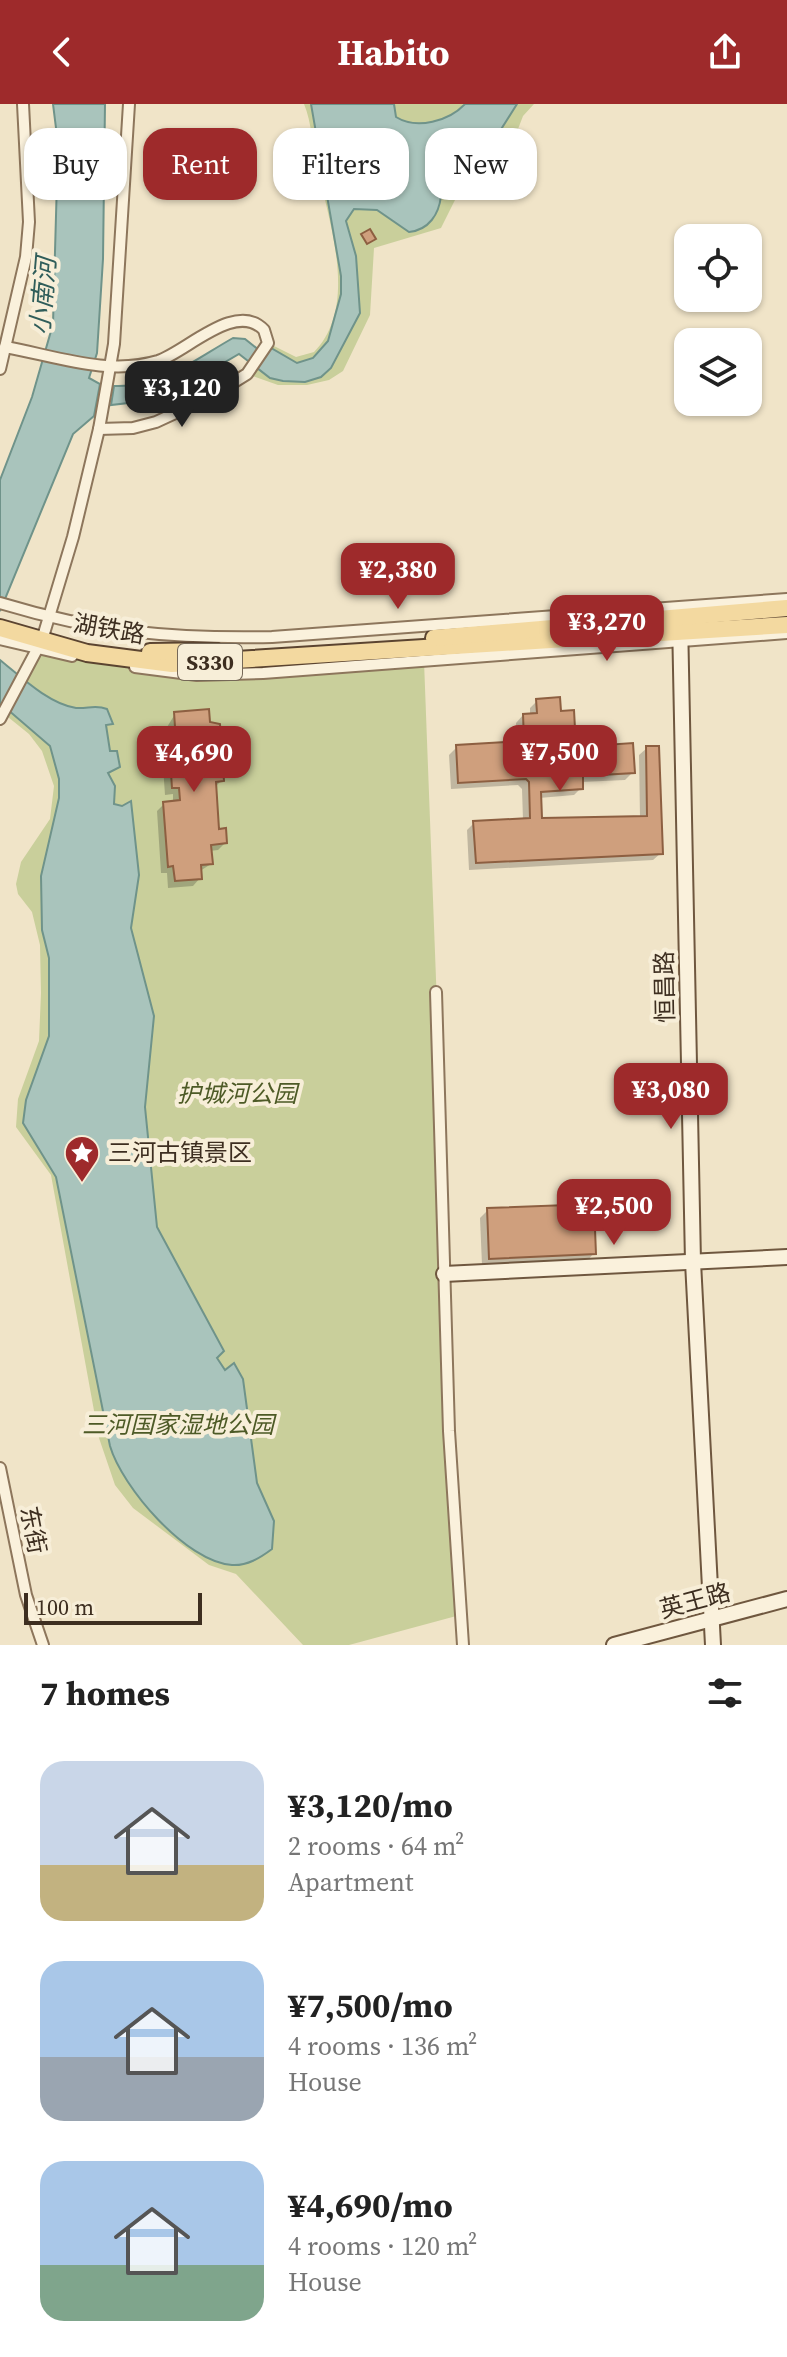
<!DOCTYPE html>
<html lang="en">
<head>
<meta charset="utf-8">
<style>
	body { margin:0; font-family:"Source Serif 4","Noto Sans SC",serif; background:#f6f6f6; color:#222; height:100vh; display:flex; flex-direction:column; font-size:30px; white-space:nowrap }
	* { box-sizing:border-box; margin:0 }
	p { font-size:26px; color:#767676 }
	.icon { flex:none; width:44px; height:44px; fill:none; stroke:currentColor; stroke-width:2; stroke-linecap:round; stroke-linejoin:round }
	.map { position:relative; height:1541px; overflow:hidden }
	.side { display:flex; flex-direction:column; background:#fff; flex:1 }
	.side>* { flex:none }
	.hud { position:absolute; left:24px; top:24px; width:740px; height:72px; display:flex; gap:16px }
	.buttons { position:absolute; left:674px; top:120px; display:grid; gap:16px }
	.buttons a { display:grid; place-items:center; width:88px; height:88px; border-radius:16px; background:#fff; box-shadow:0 2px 6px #0004; font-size:40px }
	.scale { position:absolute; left:24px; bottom:20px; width:178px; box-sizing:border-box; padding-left:8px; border:4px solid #3d2e20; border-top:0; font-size:22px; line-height:28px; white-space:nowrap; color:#3d2e20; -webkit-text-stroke:6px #f7eed8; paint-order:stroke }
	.price { position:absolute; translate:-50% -68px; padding:0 18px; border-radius:16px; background:#9e2a2b; color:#fff; font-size:26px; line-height:52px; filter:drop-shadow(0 2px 4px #0008) }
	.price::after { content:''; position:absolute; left:50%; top:48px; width:24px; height:18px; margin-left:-12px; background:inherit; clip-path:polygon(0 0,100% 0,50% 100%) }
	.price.on { background:#222; color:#fff }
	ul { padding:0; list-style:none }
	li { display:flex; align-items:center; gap:24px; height:200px; padding:0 40px }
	li span { display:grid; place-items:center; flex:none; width:224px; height:160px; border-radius:24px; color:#555 }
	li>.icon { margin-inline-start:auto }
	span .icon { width:96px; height:96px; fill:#fffc; stroke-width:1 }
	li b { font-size:34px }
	h2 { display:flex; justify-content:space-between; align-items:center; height:96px; padding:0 40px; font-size:34px }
	.tag { padding:0 28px; border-radius:24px; background:#fff; box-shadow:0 2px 6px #0004; font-size:28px; line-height:72px }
	.tag.on { background:#9e2a2b; color:#fff }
	header { display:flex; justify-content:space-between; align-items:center; height:104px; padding:0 40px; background:#9e2a2b; color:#fff; font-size:36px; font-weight:700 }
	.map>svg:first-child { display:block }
	.green { fill:#c9cf9b }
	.water { fill:#a9c4bc; stroke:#6f938a; stroke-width:2 }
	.shadow { fill:#0003 }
	.building { fill:#cf9f7d; stroke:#8d5f41; stroke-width:2 }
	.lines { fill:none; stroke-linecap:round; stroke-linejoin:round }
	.street-casing { stroke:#8d765c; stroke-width:14 }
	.secondary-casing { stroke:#6f573f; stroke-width:18 }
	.primary-casing { stroke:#5b4430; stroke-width:20 }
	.street { stroke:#faf1dc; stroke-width:10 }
	.secondary { stroke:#faf1dc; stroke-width:14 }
	.primary { stroke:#f3d9a0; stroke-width:16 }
	.labels { text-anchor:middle; stroke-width:8; stroke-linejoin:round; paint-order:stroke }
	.shield { fill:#f7eed8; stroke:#756857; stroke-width:2 }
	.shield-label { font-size:22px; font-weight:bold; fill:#3d2e20 }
	.street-label { font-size:24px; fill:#3d2e20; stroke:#f7eed8 }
	.park-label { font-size:24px; font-style:italic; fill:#4d5a26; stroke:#f7eed8 }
	.poi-label { font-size:24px; fill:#3d2e20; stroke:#f7eed8; text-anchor:start }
	.water-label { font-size:26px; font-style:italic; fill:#2f5d5a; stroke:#f7eed8 }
</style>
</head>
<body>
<header><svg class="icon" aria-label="back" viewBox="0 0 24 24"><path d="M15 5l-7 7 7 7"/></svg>Habito<svg class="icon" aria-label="share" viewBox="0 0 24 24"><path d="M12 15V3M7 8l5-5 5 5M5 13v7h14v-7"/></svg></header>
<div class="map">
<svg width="787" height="1541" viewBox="0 0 787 1541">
	<rect width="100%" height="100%" fill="#f0e4c8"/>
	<g class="green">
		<path d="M304 0H534L523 12 502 67 455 96 441 124 374 144 370 211 343 267 329 276 307 281H278L247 270 268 239 296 253 314 248C360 201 328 116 317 61 312 41 312 19 304 0Z"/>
		<polygon points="38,546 172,569 424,557 460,1511 349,1541 303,1541 236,1470 209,1461 133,1404 115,1381 99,1334 51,1071 16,1023 18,995 39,937 41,889 40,841 32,808 18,790 16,780 21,758 50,715 54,682 42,647 29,630 3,609 0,556 24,575"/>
	</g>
	<g class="water">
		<polygon points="53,0 105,0 103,155 97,249 89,274 100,280 94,312 73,330 0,507 0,376 32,293 53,220 58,40"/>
		<path d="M311 0H394L396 13C417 26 449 17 465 0H517L500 27 489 59 480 50 469 60 476 69 481 64 485 68 441 92C439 110 429 126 409 128L377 106 354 105 346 117 356 152 360 209 331 264 321 273 305 278 283 277 270 274 239 250 162 295 111 301 114 282C161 284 194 256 233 234L245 235 264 250 271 244 297 259 313 254 328 237 341 190V172Z"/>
		<path d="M0 556C21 573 49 600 76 604 88 605 95 600 107 605L113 620 106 621 110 647H117L120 663 108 669 115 682 114 700 122 702 131 697 139 771 131 824 154 912 145 1003 157 1123 224 1247 217 1254 225 1266 234 1259 243 1275 257 1379 274 1417 272 1445C260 1454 247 1462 232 1461 186 1458 122 1383 110 1342L56 1073 23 1019 26 996 49 932V854L42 826 41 772 59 694V675L50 642 0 599Z"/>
	</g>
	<g class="shadow">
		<polygon points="537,597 559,609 574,645 633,668 625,676 581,678 581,684 574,691 539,694 540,716 640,714 639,651 647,644 661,749 653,756 469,766 467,726 474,719 523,716 522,685 518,681 451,685 449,651 457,643 517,640 516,619 523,611 530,611 530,604"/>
		<polygon points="175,610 222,676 214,684 217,727 225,739 218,746 210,747 211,760 200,767 200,774 193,782 168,784 167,769 161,769 157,707 164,700 173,699 173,690 165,691 161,633"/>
		<polygon points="488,1106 594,1149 587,1157 482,1161 480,1114"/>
	</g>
	<g class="building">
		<polygon points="370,125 376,135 367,140 361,130"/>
		<polygon points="560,593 561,607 574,606 576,643 633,639 635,669 583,672 583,685 541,688 542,714 647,712 646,642 659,642 663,750 476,759 473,717 530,714 529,678 526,675 458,679 456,641 524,637 523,610 537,609 536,595"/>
		<polygon points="209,605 210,618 220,620 224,677 216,678 219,725 226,724 227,739 211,741 213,760 201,761 202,775 175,777 173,762 168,763 163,698 180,696 179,684 172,684 168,624 175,623 174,608"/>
		<polygon points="594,1100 596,1150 489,1155 487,1104"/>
	</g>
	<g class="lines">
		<defs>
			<g id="street">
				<path d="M5 243C56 252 107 272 158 257 186 248 236 196 264 226L268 239 247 270 210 293 156 318 133 324 99 325"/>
				<polyline points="0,265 26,153 29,118 23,0"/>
				<path d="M0 499C95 528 173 535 272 533L787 495"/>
				<polyline points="0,535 72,552"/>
				<polyline points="135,563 197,571 263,569 787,529"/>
				<polyline points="0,615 42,536 73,433 99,325 114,240 129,0"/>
				<polyline points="436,888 449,1327 463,1541"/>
				<polyline points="0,1364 26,1491 43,1541"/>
			</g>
			<g id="secondary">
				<polyline points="680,516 693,1158 713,1541"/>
				<polyline points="444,1170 787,1153"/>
				<polyline points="614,1541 787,1495"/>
			</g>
			<g id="primary">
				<polyline points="0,524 87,549 172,560 787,521"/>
				<polyline points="434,534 787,504"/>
				<polyline points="150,548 215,547"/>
			</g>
		</defs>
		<use href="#street" class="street-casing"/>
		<use href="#secondary" class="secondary-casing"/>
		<use href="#primary" class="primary-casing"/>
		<use href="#street" class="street"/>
		<use href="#secondary" class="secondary"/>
		<use href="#primary" class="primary"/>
	</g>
	<defs>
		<symbol id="sight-pin" viewBox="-11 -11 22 30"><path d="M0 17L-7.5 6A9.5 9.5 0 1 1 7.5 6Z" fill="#9e2a2b" stroke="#f7eed8"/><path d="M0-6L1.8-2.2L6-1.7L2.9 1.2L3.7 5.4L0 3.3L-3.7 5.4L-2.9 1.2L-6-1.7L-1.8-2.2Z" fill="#fff"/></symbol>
	</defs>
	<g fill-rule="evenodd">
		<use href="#sight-pin" x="62" y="1029" width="40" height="54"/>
	</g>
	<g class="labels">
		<rect class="shield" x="178" y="540" width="64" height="36" rx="6"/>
		<g class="shield-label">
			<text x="210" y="566">S330</text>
		</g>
		<g class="street-label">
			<text transform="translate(109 525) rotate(10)" y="8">湖铁路</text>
			<text transform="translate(665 883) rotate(-91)" y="8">恒昌路</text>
			<text transform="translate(33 1426) rotate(79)" y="8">东街</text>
			<text transform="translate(695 1497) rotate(-15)" y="8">英王路</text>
		</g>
		<g class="park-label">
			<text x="237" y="998">护城河公园</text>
			<text x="178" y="1329">三河国家湿地公园</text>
		</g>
		<g class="poi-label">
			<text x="108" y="1057">三河古镇景区</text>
		</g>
		<g class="water-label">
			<text transform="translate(43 192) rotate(-85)" y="9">小南河</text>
		</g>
	</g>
</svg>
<div class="buttons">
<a><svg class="icon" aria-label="locate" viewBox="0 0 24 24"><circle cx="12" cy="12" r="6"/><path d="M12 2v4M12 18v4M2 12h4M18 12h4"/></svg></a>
<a><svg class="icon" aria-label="layers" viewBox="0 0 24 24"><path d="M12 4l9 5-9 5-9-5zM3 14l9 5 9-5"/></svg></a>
</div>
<div class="scale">100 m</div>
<b class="price on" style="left:182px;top:325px">¥3,120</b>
<b class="price" style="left:398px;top:507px">¥2,380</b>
<b class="price" style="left:607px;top:559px">¥3,270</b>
<b class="price" style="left:560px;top:689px">¥7,500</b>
<b class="price" style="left:194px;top:690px">¥4,690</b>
<b class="price" style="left:671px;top:1027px">¥3,080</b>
<b class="price" style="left:614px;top:1143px">¥2,500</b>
<div class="hud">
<a class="tag">Buy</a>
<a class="tag on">Rent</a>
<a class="tag">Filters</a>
<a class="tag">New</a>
</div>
</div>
<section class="side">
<h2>7 homes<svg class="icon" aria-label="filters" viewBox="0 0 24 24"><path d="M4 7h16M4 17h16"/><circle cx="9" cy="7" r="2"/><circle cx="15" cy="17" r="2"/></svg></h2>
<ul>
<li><span style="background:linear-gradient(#c9d6e8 65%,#c2b280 0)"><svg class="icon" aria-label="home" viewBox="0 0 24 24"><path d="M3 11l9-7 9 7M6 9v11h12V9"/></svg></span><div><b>¥3,120/mo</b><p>2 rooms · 64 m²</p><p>Apartment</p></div></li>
<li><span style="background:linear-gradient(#a9c7e8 60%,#9aa5b1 0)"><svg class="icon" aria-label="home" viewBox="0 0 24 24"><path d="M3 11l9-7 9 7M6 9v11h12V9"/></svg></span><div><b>¥7,500/mo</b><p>4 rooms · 136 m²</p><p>House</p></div></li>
<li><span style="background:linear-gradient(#a9c7e8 65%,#7fa58c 0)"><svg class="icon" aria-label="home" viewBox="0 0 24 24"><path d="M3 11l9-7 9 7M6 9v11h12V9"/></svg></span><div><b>¥4,690/mo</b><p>4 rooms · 120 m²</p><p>House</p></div></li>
</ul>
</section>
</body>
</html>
